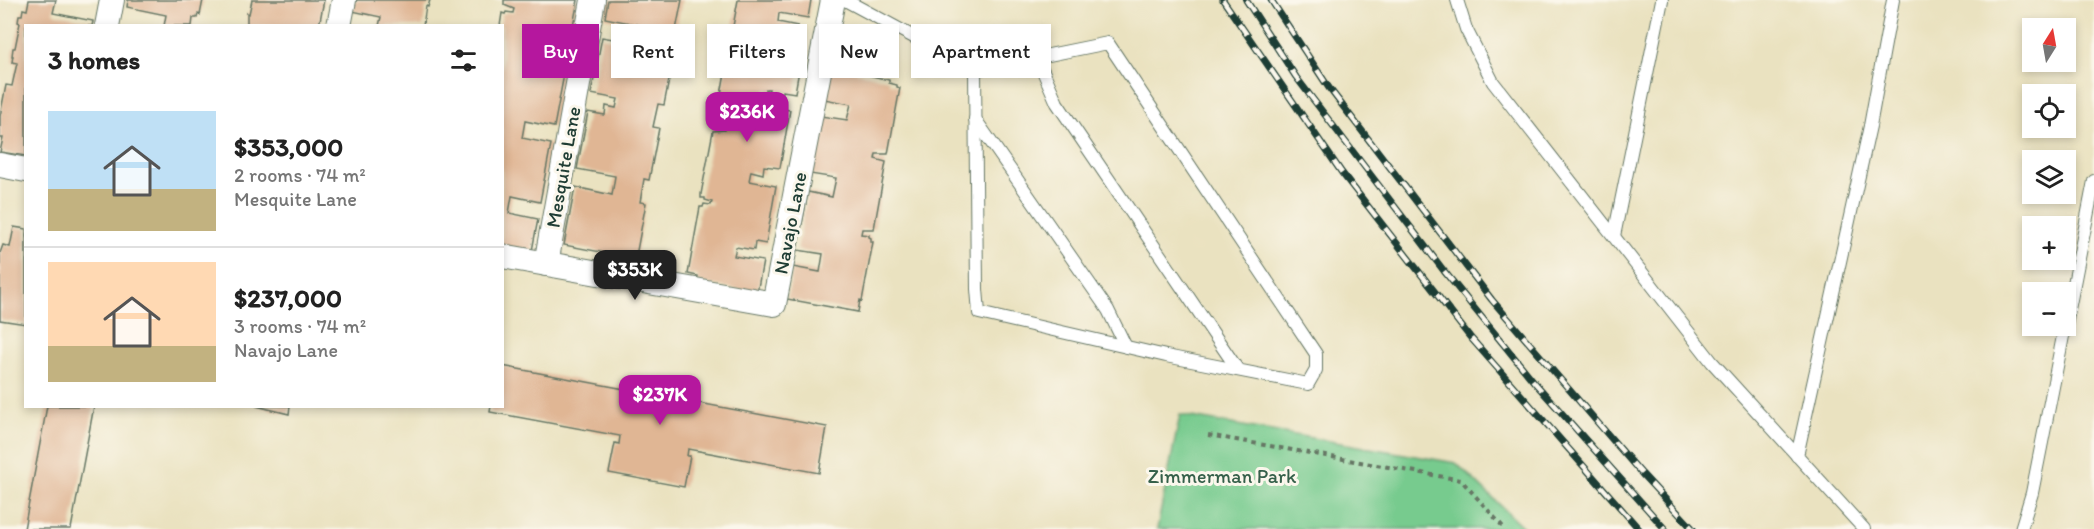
<!DOCTYPE html>
<html lang="en">
<head>
<meta charset="utf-8">
<style>
	body { margin:0; font-family:Itim,sans-serif; background:#f2f2f2; color:#222; height:100vh; display:flex; flex-direction:column; font-size:22px; white-space:nowrap }
	* { box-sizing:border-box; margin:0 }
	p { font-size:20px; color:#767676 }
	.icon { flex:none; width:33px; height:33px; fill:none; stroke:currentColor; stroke-width:2; stroke-linecap:round; stroke-linejoin:round }
	.map { position:relative; flex:1; overflow:hidden }
	.panel { position:absolute; left:24px; top:24px; width:480px; height:384px; display:flex; flex-direction:column; background:#fff; border-radius:0px; box-shadow:0 3px 9px #0003 }
	.panel>* { flex:none }
	.top-card { position:absolute; left:522px; top:24px; width:570px; height:54px; display:flex; gap:12px }
	.needle { width:39px; rotate:11deg }
	.fabs { position:absolute; left:2022px; top:18px; display:grid; gap:12px }
	.fabs a { display:grid; place-items:center; width:54px; height:54px; border-radius:0px; background:#fff; box-shadow:0 3px 9px #0003; font-size:30px }
	.price { position:absolute; translate:-50% -51px; padding:0 14px; border-radius:12px; background:#b5179e; color:#fff; font-size:20px; line-height:39px; filter:drop-shadow(0 2px 3px #0008) }
	.price::after { content:''; position:absolute; left:50%; top:36px; width:18px; height:14px; margin-left:-9px; background:inherit; clip-path:polygon(0 0,100% 0,50% 100%) }
	.price.selected { background:#222; color:#fff }
	ul { padding:0; list-style:none }
	li { display:flex; align-items:center; gap:18px; height:150px; padding:0 24px }
	li+li { border-top:2px solid #e0e0e0 }
	li span { display:grid; place-items:center; flex:none; width:168px; height:120px; border-radius:0px; color:#555 }
	li>.icon { margin-inline-start:auto }
	span .icon { width:72px; height:72px; fill:#fffc; stroke-width:1 }
	li b { font-size:26px }
	h2 { display:flex; justify-content:space-between; align-items:center; height:72px; padding:0 24px; font-size:26px }
	.tag { padding:0 21px; border-radius:0px; background:#fff; box-shadow:0 3px 9px #0003; font-size:21px; line-height:54px }
	.tag.selected { background:#b5179e; color:#fff }
	.map>svg:first-child { display:block }
	.green { fill:#77cb8e; stroke:#4b8461; stroke-width:1.5 }
	.building { fill:#e0b694 }
	.lines { fill:none; stroke-linecap:round; stroke-linejoin:round }
	.service-casing { stroke:#667765; stroke-width:14 }
	.minor-casing { stroke:#667765; stroke-width:26 }
	.path { stroke:#667765; stroke-width:4; stroke-dasharray:4.5 4.5; stroke-linecap:butt }
	.service { stroke:#fff; stroke-width:12 }
	.minor { stroke:#fff; stroke-width:24 }
	.rail-casing { stroke:#1f3d34; stroke-width:7 }
	.rail { stroke:#fbf7ec; stroke-width:4.5; stroke-dasharray:14; stroke-linecap:butt }
	.labels { text-anchor:middle; stroke-width:6; stroke-linejoin:round; paint-order:stroke }
	.street-label { font-size:20px; fill:#1f3d34; stroke:#fbf7ec }
	.park-label { font-size:20px; fill:#35604a; stroke:#fbf7ec }
</style>
</head>
<body>
<div class="map">
<svg width="2094" height="529" viewBox="0 0 2094 529">
	<rect width="100%" height="100%" fill="#fbf7ec"/>
	<filter id="ink" filterUnits="userSpaceOnUse"><feTurbulence type="fractalNoise" baseFrequency=".0167" numOctaves="2"/><feDisplacementMap in="SourceGraphic" scale="12" xChannelSelector="R" yChannelSelector="G"/><feConvolveMatrix kernelMatrix="1 2 1 2 8 2 1 2 1" color-interpolation-filters="sRGB"/></filter>
	<filter id="wash" filterUnits="userSpaceOnUse"><feTurbulence type="fractalNoise" baseFrequency=".008" numOctaves="4" result="noise"/><feDisplacementMap in="SourceGraphic" scale="24" xChannelSelector="R" yChannelSelector="G"/><feGaussianBlur stdDeviation="1.35" result="paint"/><feColorMatrix in="noise" values="0 0 0 0 0 0 0 0 0 0 0 0 0 0 0 0 0 1.4 0 .05"/><feComposite in="paint" operator="in"/></filter>
	<g filter="url(#wash)">
		<rect width="100%" height="100%" fill="#eae2c0"/>
		<polygon class="green" points="1180,415 1456,463 1525,529 1157,529"/>
		<g id="blocks">
			<g class="building">
				<polygon points="29,0 56,0 53,13 93,21 92,26 26,26 26,156 0,152 3,138 0,138 0,116 6,85 12,86 17,63 12,62 13,56 12,56 13,48 15,48 20,23 18,22 19,15 22,15 23,9 27,10"/>
				<polygon points="128,0 203,0 200,15 198,14 197,18 193,18 192,26 164,26 166,15 127,7"/>
				<polygon points="252,0 324,0 319,26 247,26 247,13 249,14"/>
				<polygon points="354,0 430,0 428,7 426,6 423,26 379,26 381,17 352,11"/>
				<polygon points="504,0 578,0 568,51 540,45 537,63 565,69 554,127 525,121 522,138 551,144 540,202 512,196 509,213 538,219 532,251 502,246 502,26 500,26 502,13 505,14 506,12 513,13 514,9 504,5"/>
				<polygon points="608,0 682,0 676,30 672,30 668,54 674,55 664,105 658,104 653,127 659,128 649,180 644,179 640,202 646,203 636,256 630,255 628,268 599,262 601,252 564,245 575,187 612,195 615,176 577,169 588,112 605,115 606,106 616,108 618,99 591,94 602,37 641,44 645,26 605,18"/>
				<polygon points="738,0 811,0 808,18 779,13 778,22 798,26 796,34 805,36 795,93 783,91 781,100 768,97 769,89 766,89 763,106 790,110 780,168 764,166 763,174 751,171 749,181 776,186 766,244 755,242 754,250 736,247 734,256 763,261 757,293 697,282 698,276 688,274 700,207 703,207 704,204 711,205 712,202 705,200 705,198 701,198 701,194 713,131 725,130 725,126 716,122 728,56 738,55 739,51 729,47"/>
				<polygon points="831,66 889,80 889,83 897,85 897,87 900,88 888,154 876,154 875,159 886,162 874,229 862,229 861,234 869,235 869,237 871,238 871,242 873,242 862,301 860,300 858,312 787,299 793,267 820,272 823,254 797,250 808,192 832,197 836,178 810,174 821,116 847,120 851,104 824,99"/>
				<polygon points="14,227 26,229 26,324 0,320 0,253 3,245 10,247"/>
				<polygon points="502,366 827,427 819,473 688,449 687,456 690,456 684,487 609,473 615,443 619,444 620,436 490,412 491,406 502,406"/>
				<polygon points="47,406 94,406 71,529 24,529"/>
				<polygon points="256,406 290,406 289,414"/>
			</g>
		</g>
	</g>
	<g filter="url(#ink)">
		<use href="#blocks" fill-opacity="0" stroke="#667765" stroke-width="1.5"/>
		<g class="lines">
			<defs>
				<g id="service">
					<polyline points="845,0 975,70 1108,43 1316,354 1316,370 1308,384 1166,356 979,313 977,289 975,70"/>
					<polyline points="1457,0 1466,29 1493,82 1712,362 1864,529"/>
					<polyline points="1037,57 1057,103 1238,370"/>
					<polyline points="975,119 1108,310 1126,347"/>
					<polyline points="1614,236 1662,0"/>
					<polyline points="2066,325 2094,181"/>
					<polyline points="1797,456 1870,126 1893,0"/>
					<polyline points="2021,529 2032,493 2065,326"/>
				</g>
				<g id="minor">
					<polyline points="107,26 112,0"/>
					<polyline points="339,26 344,0"/>
					<polyline points="0,165 26,170"/>
					<polyline points="502,256 774,304 833,0"/>
					<polyline points="546,264 593,0"/>
				</g>
			</defs>
			<use href="#service" class="service-casing"/>
			<use href="#minor" class="minor-casing"/>
			<polyline class="path" points="1208,435 1461,480 1505,529"/>
			<use href="#service" class="service"/>
			<use href="#minor" class="minor"/>
			<defs>
				<g id="rail">
					<polyline points="1223,0 1342,173 1470,337 1639,529"/>
					<polyline points="1246,0 1296,77 1444,271 1535,383 1665,529"/>
					<polyline points="1271,0 1329,88 1492,300 1642,474 1693,529"/>
				</g>
			</defs>
			<use href="#rail" class="rail-casing"/>
			<use href="#rail" class="rail"/>
		</g>
	</g>
	<g class="labels">
		<g class="street-label">
			<text transform="translate(563 167) rotate(-80)" y="7">Mesquite Lane</text>
			<text transform="translate(790 223) rotate(-79)" y="7">Navajo Lane</text>
		</g>
		<g class="park-label">
			<text x="1222" y="483">Zimmerman Park</text>
		</g>
	</g>
</svg>
<div class="fabs">
<a><svg class="needle" viewBox="-14 -14 28 28"><path d="M0-13l5 13h-10z" fill="#e53935"/><path d="M0 13l5-13h-10z" fill="#767676"/></svg></a>
<a><svg class="icon" aria-label="locate" viewBox="0 0 24 24"><circle cx="12" cy="12" r="6"/><path d="M12 2v4M12 18v4M2 12h4M18 12h4"/></svg></a>
<a><svg class="icon" aria-label="layers" viewBox="0 0 24 24"><path d="M12 4l9 5-9 5-9-5zM3 14l9 5 9-5"/></svg></a>
<a>+</a>
<a>−</a>
</div>
<b class="price" style="left:747px;top:143px">$236K</b>
<b class="price selected" style="left:635px;top:301px">$353K</b>
<b class="price" style="left:660px;top:426px">$237K</b>
<div class="top-card">
<a class="tag selected">Buy</a>
<a class="tag">Rent</a>
<a class="tag">Filters</a>
<a class="tag">New</a>
<a class="tag">Apartment</a>
</div>
<section class="panel">
<h2>3 homes<svg class="icon" aria-label="filters" viewBox="0 0 24 24"><path d="M4 7h16M4 17h16"/><circle cx="9" cy="7" r="2"/><circle cx="15" cy="17" r="2"/></svg></h2>
<ul>
<li><span style="background:linear-gradient(#bfe0f5 65%,#c2b280 0)"><svg class="icon" aria-label="home" viewBox="0 0 24 24"><path d="M3 11l9-7 9 7M6 9v11h12V9"/></svg></span><div><b>$353,000</b><p>2 rooms · 74 m²</p><p>Mesquite Lane</p></div></li>
<li><span style="background:linear-gradient(#ffd9b3 70%,#c2b280 0)"><svg class="icon" aria-label="home" viewBox="0 0 24 24"><path d="M3 11l9-7 9 7M6 9v11h12V9"/></svg></span><div><b>$237,000</b><p>3 rooms · 74 m²</p><p>Navajo Lane</p></div></li>
</ul>
</section>
</div>
</body>
</html>
